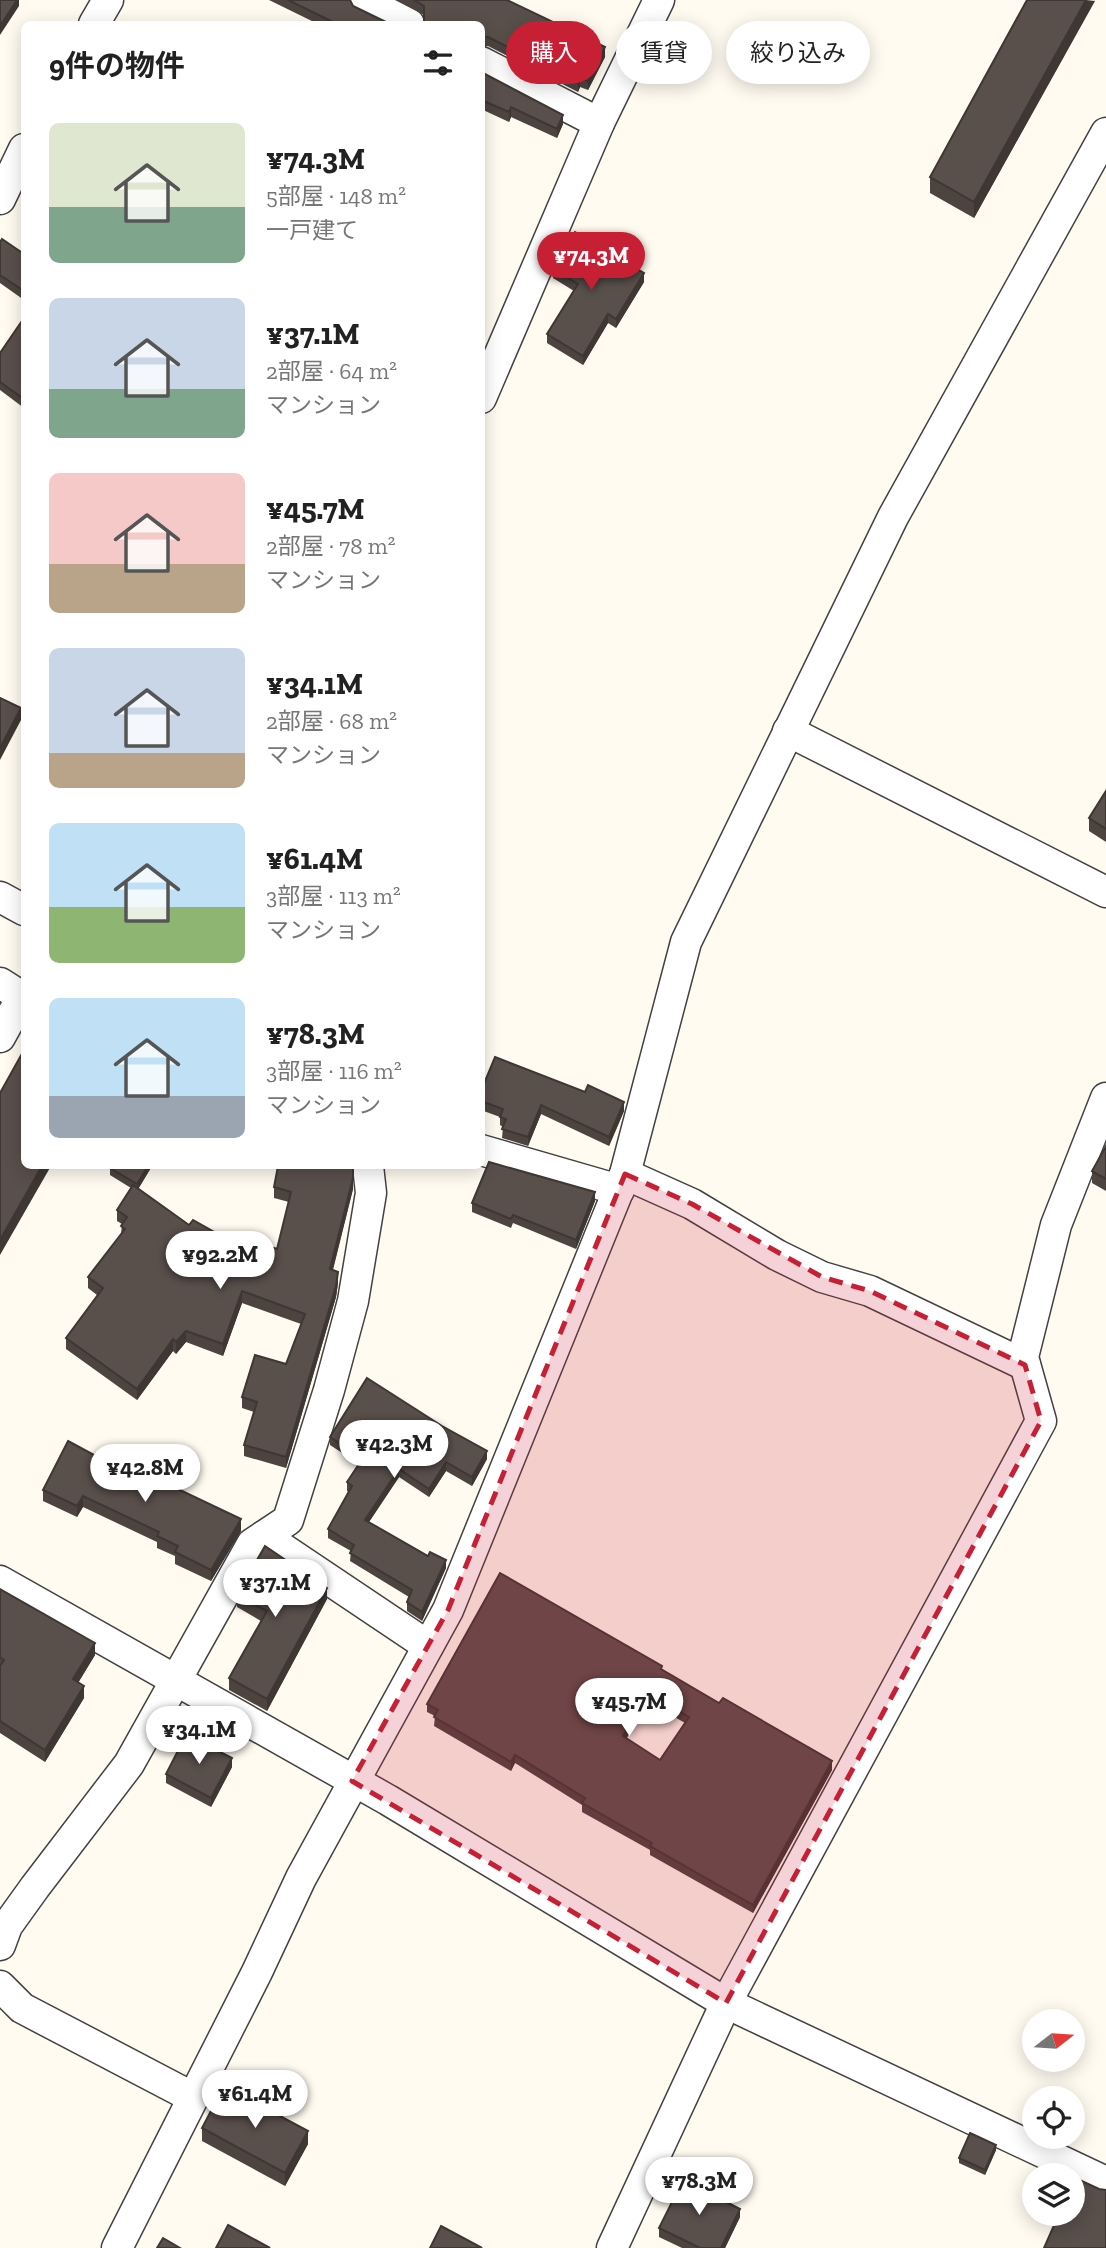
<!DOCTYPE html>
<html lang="ja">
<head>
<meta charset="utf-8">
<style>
	body { margin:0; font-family:"Zilla Slab","Noto Sans JP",serif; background:#f2f2f2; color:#222; height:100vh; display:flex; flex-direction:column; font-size:26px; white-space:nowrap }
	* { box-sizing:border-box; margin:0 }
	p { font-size:23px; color:#767676 }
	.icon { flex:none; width:38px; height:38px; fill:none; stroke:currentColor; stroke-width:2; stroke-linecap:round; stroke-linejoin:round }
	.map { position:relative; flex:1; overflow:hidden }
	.side { position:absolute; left:21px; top:21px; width:464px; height:1148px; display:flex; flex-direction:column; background:#fff; border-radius:10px; box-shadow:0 4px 18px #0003 }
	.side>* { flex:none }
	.banner { position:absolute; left:506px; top:21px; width:495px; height:63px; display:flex; gap:14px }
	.needle { width:46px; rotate:73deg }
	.controls { position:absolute; left:1022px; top:2009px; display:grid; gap:14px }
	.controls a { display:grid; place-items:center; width:63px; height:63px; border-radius:50%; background:#fff; box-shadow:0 4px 18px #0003; font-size:35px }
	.price { position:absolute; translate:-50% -60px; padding:0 16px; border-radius:24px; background:#fff; color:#222; font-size:23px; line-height:46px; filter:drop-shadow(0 2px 4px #0008) }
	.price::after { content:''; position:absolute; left:50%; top:42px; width:21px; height:16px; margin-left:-10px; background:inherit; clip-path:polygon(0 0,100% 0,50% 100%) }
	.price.active { background:#c72035; color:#fff }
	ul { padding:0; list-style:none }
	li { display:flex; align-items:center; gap:21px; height:175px; padding:0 28px }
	li span { display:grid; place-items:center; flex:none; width:196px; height:140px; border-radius:10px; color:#555 }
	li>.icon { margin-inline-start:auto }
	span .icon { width:84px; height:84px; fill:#fffc; stroke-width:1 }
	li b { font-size:30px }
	h2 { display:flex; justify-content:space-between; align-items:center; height:84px; padding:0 28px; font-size:30px }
	.pill { padding:0 24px; border-radius:32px; background:#fff; box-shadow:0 4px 18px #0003; font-size:24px; line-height:63px }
	.pill.active { background:#c72035; color:#fff }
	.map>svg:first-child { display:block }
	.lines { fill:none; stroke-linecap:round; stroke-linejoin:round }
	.minor-casing { stroke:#424242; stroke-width:33 }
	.minor { stroke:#fff; stroke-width:30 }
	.wall { fill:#4d4440; fill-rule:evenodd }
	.shaded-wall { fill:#3e3734 }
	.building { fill:#594f4b; stroke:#3e3734; stroke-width:2; fill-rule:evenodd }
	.marked { fill:#c72035; fill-opacity:0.2; stroke:#c72035; stroke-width:5; stroke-dasharray:14 9; stroke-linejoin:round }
</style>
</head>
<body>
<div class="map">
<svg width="1106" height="2248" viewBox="0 0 1106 2248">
	<rect width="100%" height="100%" fill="#fffbf1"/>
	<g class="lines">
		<defs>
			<g id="minor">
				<polyline points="362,0 409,24"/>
				<polyline points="94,24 108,0"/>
				<polyline points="481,62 599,123"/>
				<polyline points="0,199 24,149"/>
				<polyline points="481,398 599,123 659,0"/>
				<polyline points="788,731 1106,892"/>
				<polyline points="0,897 24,910"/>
				<polyline points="0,983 22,997 0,1037"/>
				<polyline points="481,1150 619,1190"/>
				<polyline points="625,1174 692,1204 777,1255 822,1277 870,1291 1025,1365"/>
				<polyline points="264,1536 428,1646"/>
				<polyline points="0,1581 388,1800 726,2003 1106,2182"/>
				<polyline points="0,1945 7,1926 35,1887 129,1764 252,1544 288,1520 329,1390 353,1301 371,1193 368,1166"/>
				<polyline points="0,1986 22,2008 192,2097"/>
				<polyline points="117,2248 257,1972 301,1878 448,1610 625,1174 686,942 893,517 1106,133"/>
				<polyline points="612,2248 726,2003 1041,1421 1023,1357 1056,1225 1106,1098"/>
			</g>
		</defs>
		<use href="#minor" class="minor-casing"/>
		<use href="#minor" class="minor"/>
	</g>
	<g class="wall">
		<polygon points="269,0 350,0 353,6 390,24 318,24"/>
		<polygon points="397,0 507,0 605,57 588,90 580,87 578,92 488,46 481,47 481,24 424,23 424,15"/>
		<polygon points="1095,0 974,218 930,193 930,177"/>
		<polygon points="481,72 563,124 557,138 511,117 509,122 481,109"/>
		<polygon points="0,242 24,254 24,300 0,283"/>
		<polygon points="553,269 644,282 616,328 608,323 583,365 547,343 547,334 574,291 553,278"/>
		<polygon points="24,318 24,408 0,390 0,353"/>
		<polygon points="1106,791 1106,842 1089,831 1089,818"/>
		<polygon points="481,1091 624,1111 609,1146 541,1114 528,1146 502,1138 503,1127 500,1125 500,1117 481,1110"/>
		<polygon points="1106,1146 1106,1191 1092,1183 1092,1171"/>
		<polygon points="152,1166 138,1189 189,1225 234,1243 277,1249 289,1202 274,1198 274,1187 353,1189 333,1270 338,1283 336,1297 286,1468 244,1456 244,1445 254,1412 242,1408 242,1397 286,1364 301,1324 242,1303 223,1356 186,1342 176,1354 173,1351 137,1400 66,1349 66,1338 97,1295 88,1288 88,1277 121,1234 122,1224 117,1221 117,1210 131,1188 110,1175 110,1168"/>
		<polygon points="595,1201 576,1249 513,1223 511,1228 472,1212 472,1203"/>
		<polygon points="330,1437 487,1459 472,1486 446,1471 429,1497 399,1477 369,1522 446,1568 422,1621 407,1611 407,1602 409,1597 350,1561 351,1551 328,1538 328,1529 349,1492 347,1491 347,1482 359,1464 330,1445"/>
		<polygon points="131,1475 241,1531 211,1581 175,1564 175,1556 157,1548 157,1542 83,1507 77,1517 43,1501 43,1490"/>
		<polygon points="0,1589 95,1655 78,1683 84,1698 45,1762 0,1733"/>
		<polygon points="237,1595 327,1599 267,1711 229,1690 229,1678 261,1621 237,1607"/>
		<path d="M662 1670 832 1770 753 1913 650 1855V1850L582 1812V1805L515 1763 511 1771 434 1726 435 1716 427 1712V1704ZM647 1701 685 1723 660 1760 626 1739Z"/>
		<polygon points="232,1767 211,1807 166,1783 166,1774"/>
		<polygon points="202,2128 308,2144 285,2186 202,2141"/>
		<polygon points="996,2150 985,2175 959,2163 959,2158"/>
		<polygon points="740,2217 725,2248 682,2248 659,2237 659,2228"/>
	</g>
	<g class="shaded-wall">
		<polygon points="17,0 19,0 19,6 0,35 0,26"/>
		<polygon points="1086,0 1095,1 974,218 974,202"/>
		<polygon points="605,47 605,57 588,90 588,81"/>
		<polygon points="580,77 580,87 578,92 578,83"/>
		<polygon points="511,107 511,117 509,122 509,112"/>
		<polygon points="563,115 563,124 557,138 557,129"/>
		<polygon points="644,273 644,282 616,328 616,319"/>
		<polygon points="608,314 608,323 583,365 583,356"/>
		<polygon points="21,708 21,720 0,760 0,748"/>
		<polygon points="624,1102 624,1111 609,1146 609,1137"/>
		<polygon points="541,1105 541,1114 528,1146 528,1137"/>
		<polygon points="42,1166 51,1166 0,1255 0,1240"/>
		<polygon points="148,1166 152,1166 137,1191 137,1184"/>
		<polygon points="353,1178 353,1189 330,1280 330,1269"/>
		<polygon points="595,1192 595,1201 576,1249 576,1240"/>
		<polygon points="338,1272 338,1283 336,1297 286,1468 286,1457"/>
		<polygon points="242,1291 242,1303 223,1356 223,1344"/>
		<polygon points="186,1331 186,1342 176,1354 176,1342"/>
		<polygon points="173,1339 173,1351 137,1400 137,1389"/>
		<polygon points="487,1451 487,1459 472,1486 472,1477"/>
		<polygon points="446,1462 446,1471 429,1497 429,1489"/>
		<polygon points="399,1469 399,1477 365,1528 365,1520"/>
		<polygon points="83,1496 83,1507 77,1517 77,1506"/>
		<polygon points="241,1519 241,1531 211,1581 211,1570"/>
		<polygon points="446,1560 446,1568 422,1621 422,1612"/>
		<polygon points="327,1588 327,1599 267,1711 267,1699"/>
		<polygon points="95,1643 95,1655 73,1691 73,1679"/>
		<polygon points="84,1686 84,1698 45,1762 45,1750"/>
		<polygon points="647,1693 647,1701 623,1745 623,1736"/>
		<polygon points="515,1755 515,1763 511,1771 511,1762"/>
		<polygon points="232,1758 232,1767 211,1807 211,1798"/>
		<polygon points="832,1761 832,1770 753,1913 753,1905"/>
		<polygon points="308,2131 308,2144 285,2186 285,2173"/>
		<polygon points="996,2145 996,2150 985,2175 985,2170"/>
		<polygon points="740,2209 740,2217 725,2248 721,2248"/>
	</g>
	<g class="building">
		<polygon points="0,0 17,0 0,26"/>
		<polygon points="288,0 350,0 353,6 390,24 337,24"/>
		<polygon points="414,0 507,0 605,47 588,81 580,77 578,83 488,37 481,37 481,24 422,24 424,23 424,6"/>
		<polygon points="1027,0 1086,0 974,202 930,177"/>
		<polygon points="481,72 563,115 557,129 511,107 509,112 481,100"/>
		<polygon points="575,232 644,273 616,319 608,314 583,356 547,334 578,284 553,269"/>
		<polygon points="2,239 24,254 24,291 0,275 0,242"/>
		<polygon points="24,318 24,399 0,382 0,353"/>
		<polygon points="0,698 21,708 0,748"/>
		<polygon points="1106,791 1106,829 1089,818"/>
		<polygon points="24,1050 24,1166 42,1166 0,1240 0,1093"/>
		<polygon points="495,1057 585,1092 588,1085 624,1102 609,1137 541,1105 528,1137 502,1129 506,1119 500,1117 503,1109 481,1101 481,1091"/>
		<polygon points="1106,1146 1106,1179 1092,1171"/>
		<polygon points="489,1162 595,1192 576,1240 513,1215 511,1219 472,1203"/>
		<polygon points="111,1166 148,1166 137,1184 110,1168"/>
		<polygon points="278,1166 353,1166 353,1178 330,1269 338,1272 336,1286 286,1457 244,1445 257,1402 242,1397 255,1355 286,1364 305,1314 242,1291 223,1344 186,1331 176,1342 173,1339 137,1389 66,1338 103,1288 88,1277 125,1229 121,1226 127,1217 117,1210 133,1185 189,1225 193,1220 234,1243 237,1235 277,1249 291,1192 274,1187"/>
		<polygon points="367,1378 442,1426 487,1451 472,1477 446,1462 429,1489 399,1469 365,1520 428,1556 430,1552 446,1560 422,1612 407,1602 412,1590 350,1553 354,1545 328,1529 352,1486 347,1482 363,1458 330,1437"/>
		<polygon points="68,1441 131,1475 134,1468 241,1519 211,1570 175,1552 178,1546 157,1536 159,1532 83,1496 77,1506 43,1490"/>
		<polygon points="265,1546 327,1588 267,1699 229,1678 267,1611 237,1595"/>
		<path d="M500 1573 662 1666 661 1669 719 1703 723 1698 832 1761 753 1905 650 1846 652 1843 582 1803 585 1798 515 1755 511 1762 434 1717 438 1710 427 1704ZM647 1693 689 1717 660 1760 623 1736Z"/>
		<polygon points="0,1589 95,1643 73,1679 84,1686 45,1750 0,1721 0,1666 4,1660 0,1657"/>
		<polygon points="186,1735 232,1758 211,1798 166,1774"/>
		<polygon points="224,2086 308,2131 285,2173 202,2128"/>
		<polygon points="970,2133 996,2145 985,2170 959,2158"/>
		<polygon points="1056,2169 1069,2175 1053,2175"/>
		<polygon points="1073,2177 1099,2189 1106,2190 1106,2248 1044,2248 1059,2214 1073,2214"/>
		<polygon points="683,2180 740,2209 721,2248 700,2248 659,2228"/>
		<polygon points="228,2225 270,2248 216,2248"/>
		<polygon points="441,2226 482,2248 430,2248"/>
		<polygon points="163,2238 180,2248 157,2248"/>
	</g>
	<path class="marked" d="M625 1174 692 1204 822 1277 870 1291 1025 1365 1041 1421 726 2003 352 1781 448 1610Z"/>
</svg>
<div class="controls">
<a><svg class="needle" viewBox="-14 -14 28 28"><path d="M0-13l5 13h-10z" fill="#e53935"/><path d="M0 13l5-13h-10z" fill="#767676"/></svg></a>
<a><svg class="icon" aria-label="locate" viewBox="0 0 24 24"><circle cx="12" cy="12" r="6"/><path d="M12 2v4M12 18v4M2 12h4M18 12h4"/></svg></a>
<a><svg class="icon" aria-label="layers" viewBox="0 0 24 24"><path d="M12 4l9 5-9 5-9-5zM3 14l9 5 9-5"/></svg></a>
</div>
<b class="price active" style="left:591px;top:292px">¥74.3M</b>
<b class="price" style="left:220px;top:1291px">¥92.2M</b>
<b class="price" style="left:394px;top:1480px">¥42.3M</b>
<b class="price" style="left:145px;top:1504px">¥42.8M</b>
<b class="price" style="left:275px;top:1619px">¥37.1M</b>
<b class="price" style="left:629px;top:1738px">¥45.7M</b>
<b class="price" style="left:199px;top:1766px">¥34.1M</b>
<b class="price" style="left:255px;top:2130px">¥61.4M</b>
<b class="price" style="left:699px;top:2217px">¥78.3M</b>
<div class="banner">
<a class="pill active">購入</a>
<a class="pill">賃貸</a>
<a class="pill">絞り込み</a>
</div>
<section class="side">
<h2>9件の物件<svg class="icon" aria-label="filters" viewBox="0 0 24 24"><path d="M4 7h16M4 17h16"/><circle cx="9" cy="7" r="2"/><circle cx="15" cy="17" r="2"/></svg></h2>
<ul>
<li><span style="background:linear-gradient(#dfe7d0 60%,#7fa58c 0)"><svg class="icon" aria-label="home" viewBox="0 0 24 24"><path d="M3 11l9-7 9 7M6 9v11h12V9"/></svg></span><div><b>¥74.3M</b><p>5部屋 · 148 m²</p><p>一戸建て</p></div></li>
<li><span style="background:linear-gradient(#c9d6e8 65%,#7fa58c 0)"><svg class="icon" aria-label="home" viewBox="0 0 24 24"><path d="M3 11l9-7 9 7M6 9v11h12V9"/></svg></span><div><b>¥37.1M</b><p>2部屋 · 64 m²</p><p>マンション</p></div></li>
<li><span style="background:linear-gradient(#f6c9c9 65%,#b9a48a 0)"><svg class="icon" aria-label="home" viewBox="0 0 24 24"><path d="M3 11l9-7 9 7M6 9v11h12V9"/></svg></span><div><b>¥45.7M</b><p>2部屋 · 78 m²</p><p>マンション</p></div></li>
<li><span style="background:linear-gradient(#c9d6e8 75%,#b9a48a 0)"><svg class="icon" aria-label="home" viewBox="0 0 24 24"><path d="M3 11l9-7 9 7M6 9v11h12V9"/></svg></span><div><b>¥34.1M</b><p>2部屋 · 68 m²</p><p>マンション</p></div></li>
<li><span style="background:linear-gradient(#bfe0f5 60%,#8fb573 0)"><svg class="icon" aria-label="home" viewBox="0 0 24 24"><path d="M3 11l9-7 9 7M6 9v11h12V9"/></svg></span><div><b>¥61.4M</b><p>3部屋 · 113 m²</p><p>マンション</p></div></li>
<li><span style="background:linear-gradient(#bfe0f5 70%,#9aa5b1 0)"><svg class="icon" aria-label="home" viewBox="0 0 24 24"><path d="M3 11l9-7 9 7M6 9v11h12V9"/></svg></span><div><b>¥78.3M</b><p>3部屋 · 116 m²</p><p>マンション</p></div></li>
</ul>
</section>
</div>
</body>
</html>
